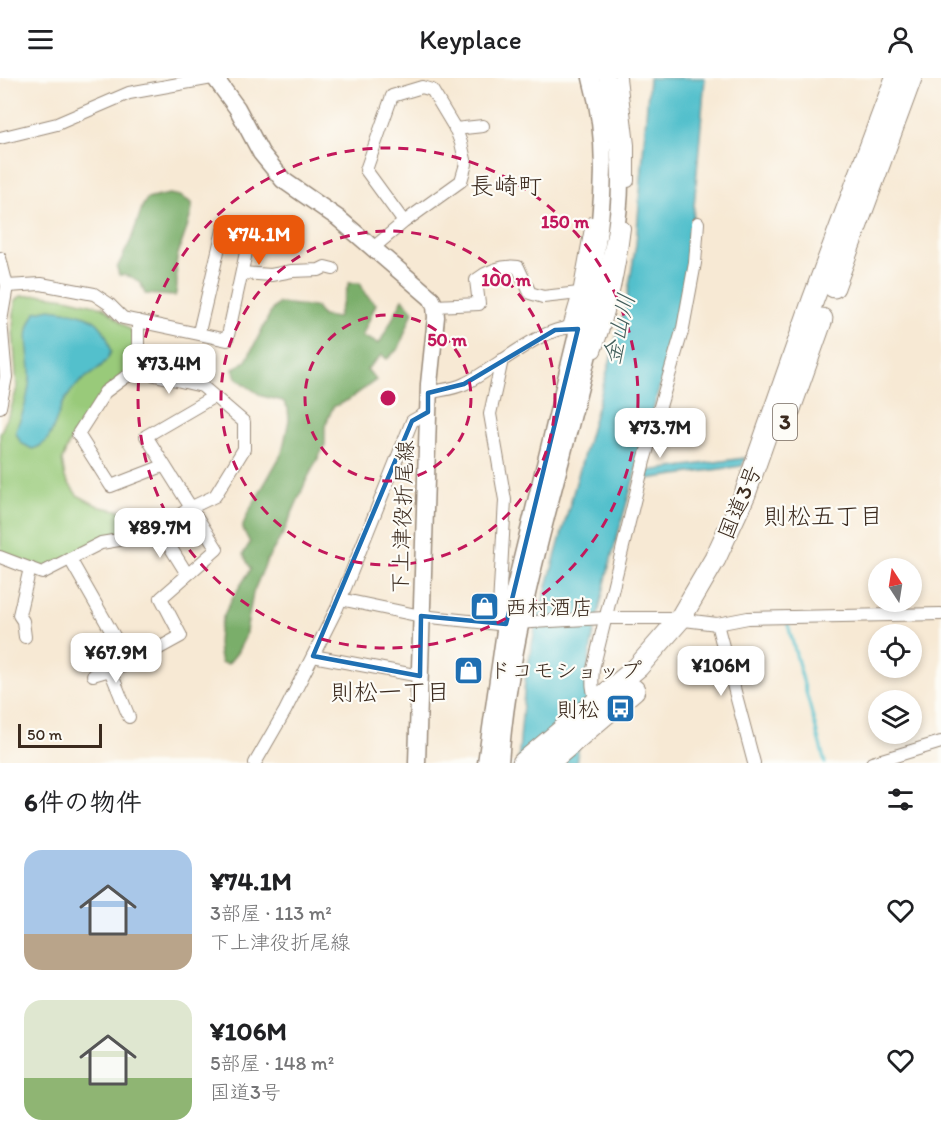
<!DOCTYPE html>
<html lang="ja">
<head>
<meta charset="utf-8">
<style>
	body { margin:0; font-family:Itim,"Klee One",sans-serif; background:#f6f6f6; color:#202124; height:100vh; display:flex; flex-direction:column; font-size:22px; white-space:nowrap }
	* { box-sizing:border-box; margin:0 }
	p { font-size:20px; color:#757577 }
	.icon { flex:none; width:33px; height:33px; fill:none; stroke:currentColor; stroke-width:2; stroke-linecap:round; stroke-linejoin:round }
	.map { position:relative; height:685px; overflow:hidden }
	.drawer { display:flex; flex-direction:column; background:#fff; flex:1 }
	.drawer>* { flex:none }
	.needle { width:39px; rotate:348deg }
	.controls { position:absolute; left:868px; top:480px; display:grid; gap:12px }
	.controls a { display:grid; place-items:center; width:54px; height:54px; border-radius:50%; background:#fff; box-shadow:0 3px 9px #0003; font-size:30px }
	.scale { position:absolute; left:18px; bottom:15px; width:84px; box-sizing:border-box; padding-left:6px; border:3px solid #3b2a1e; border-top:0; font-size:16px; line-height:21px; white-space:nowrap; color:#3b2a1e; -webkit-text-stroke:4px #fdfcf7; paint-order:stroke }
	.price { position:absolute; translate:-50% -51px; padding:0 14px; border-radius:12px; background:#fff; color:#222; font-size:20px; line-height:39px; filter:drop-shadow(0 2px 3px #0008) }
	.price::after { content:''; position:absolute; left:50%; top:36px; width:18px; height:14px; margin-left:-9px; background:inherit; clip-path:polygon(0 0,100% 0,50% 100%) }
	.price.current { background:#ea580c; color:#fff }
	ul { padding:0; list-style:none }
	li { display:flex; align-items:center; gap:18px; height:150px; padding:0 24px }
	li span { display:grid; place-items:center; flex:none; width:168px; height:120px; border-radius:18px; color:#555 }
	li>.icon { margin-inline-start:auto }
	span .icon { width:72px; height:72px; fill:#fffc; stroke-width:1 }
	li b { font-size:26px }
	h2 { display:flex; justify-content:space-between; align-items:center; height:72px; padding:0 24px; font-size:26px }
	header { display:flex; justify-content:space-between; align-items:center; height:78px; padding:0 24px; background:#fff; font-size:27px; font-weight:600 }
	.map>svg:first-child { display:block }
	.green { fill:#99ca7a; stroke:#6a7a4c; stroke-width:1.5 }
	.forest { fill:#7aae6a; stroke:#5a6c44; stroke-width:1.5 }
	.water { fill:#53c0cc; stroke:#477575; stroke-width:1.5 }
	.lines { fill:none; stroke-linecap:round; stroke-linejoin:round }
	.stream { stroke:#53c0cc; stroke-width:3 }
	.street-casing { stroke:#998a79; stroke-width:14 }
	.secondary-casing { stroke:#998a79; stroke-width:19 }
	.highway-casing { stroke:#998a79; stroke-width:23 }
	.street { stroke:#fff; stroke-width:12 }
	.secondary { stroke:#fff; stroke-width:16 }
	.highway { stroke:#fff; stroke-width:21 }
	.marked { fill:none; stroke:#1f6fb2; stroke-width:4.5; stroke-linejoin:round }
	.ring { fill:none; stroke:#c2185b; stroke-width:3; stroke-dasharray:10 8 }
	.labels { text-anchor:middle; stroke-width:4.5; stroke-linejoin:round; paint-order:stroke }
	.shield { fill:#fdfcf7; stroke:#75695f; stroke-width:1.5 }
	.shield-label { font-size:21px; font-weight:bold; fill:#3b2a1e }
	.street-label { font-size:22px; fill:#3b2a1e; stroke:#fdfcf7 }
	.poi-label { font-size:22px; fill:#3b2a1e; stroke:#fdfcf7; text-anchor:start }
	.neighbourhood-label { font-size:24px; fill:#3b2a1e; stroke:#fdfcf7 }
	.water-label { font-size:24px; font-style:italic; fill:#435e5b; stroke:#fdfcf7 }
	.centre { fill:#c2185b; stroke:#fdfcf7; stroke-width:3 }
	.ring-label { font-size:18px; text-anchor:middle; font-weight:bold; fill:#c2185b; stroke:#fdfcf7; stroke-width:4.5; stroke-linejoin:round; paint-order:stroke }
</style>
</head>
<body>
<header><svg class="icon" aria-label="menu" viewBox="0 0 24 24"><path d="M4 6h16M4 12h16M4 18h16"/></svg>Keyplace<svg class="icon" aria-label="person" viewBox="0 0 24 24"><circle cx="12" cy="8" r="4"/><path d="M4 21q1-7 8-7t8 7"/></svg></header>
<div class="map">
<svg width="941" height="685" viewBox="0 0 941 685">
	<rect width="100%" height="100%" fill="#fdfcf7"/>
	<filter id="ink" filterUnits="userSpaceOnUse"><feTurbulence type="fractalNoise" baseFrequency=".0167" numOctaves="2"/><feDisplacementMap in="SourceGraphic" scale="12" xChannelSelector="R" yChannelSelector="G"/><feConvolveMatrix kernelMatrix="1 2 1 2 8 2 1 2 1" color-interpolation-filters="sRGB"/></filter>
	<filter id="wash" filterUnits="userSpaceOnUse"><feTurbulence type="fractalNoise" baseFrequency=".008" numOctaves="4" result="noise"/><feDisplacementMap in="SourceGraphic" scale="24" xChannelSelector="R" yChannelSelector="G"/><feGaussianBlur stdDeviation="1.35" result="paint"/><feColorMatrix in="noise" values="0 0 0 0 0 0 0 0 0 0 0 0 0 0 0 0 0 1.4 0 .05"/><feComposite in="paint" operator="in"/></filter>
	<g filter="url(#wash)">
		<rect width="100%" height="100%" fill="#f7e9d4"/>
		<polygon class="green" points="43,217 66,220 103,229 135,256 135,286 72,358 62,382 65,400 77,417 100,429 122,433 128,458 41,490 1,475 0,356 11,331 17,310 13,251 15,223 21,218"/>
		<g class="forest">
			<path d="M169 116 180 118 192 125C194 136 180 167 177 180 174 193 180 206 175 218L145 216C142 203 132 197 119 197L117 190 131 162 143 127 147 121Z"/>
			<path d="M349 205H360L366 217 376 226 362 258 379 266 403 221 413 233 399 270 387 281 382 277 367 291 376 302 348 322 333 329 325 348V367L306 403 284 454 267 482 253 515 245 559 237 575 228 586 221 585C210 548 232 521 251 491L243 476 250 465 243 451V447L248 435 282 375 289 342 288 330 283 323 262 318 247 308 236 299 233 291 246 283 272 232 279 225 316 229 322 238 337 240Z"/>
		</g>
		<g class="water">
			<polygon points="649,0 705,0 691,164 681,233 609,488 592,564 586,603 587,621 576,685 518,685 525,603 535,551 626,226 636,166"/>
			<path d="M50 231C83 236 104 236 111 274 104 291 89 295 77 307 72 311 69 317 65 322 54 339 55 366 32 371L21 365 16 355C16 348 20 343 22 337 26 325 29 311 30 299 31 275 20 255 36 234Z"/>
			<polygon points="745,380 742,388 646,401 648,393"/>
		</g>
		<g class="lines">
			<polyline class="stream" points="787,543 825,685"/>
		</g>
	</g>
	<g filter="url(#ink)">
		<g class="lines">
			<defs>
				<g id="street">
					<polyline points="620,0 628,67 628,103"/>
					<polyline points="455,51 483,48"/>
					<polyline points="0,60 57,46 129,15 212,0"/>
					<polyline points="373,170 404,144 461,103 466,86 461,65 456,52 432,12 422,9 392,18 366,92 404,144"/>
					<polyline points="0,180 7,208 1,243 6,299 0,329"/>
					<polyline points="242,195 271,197 292,193 319,192 325,189 333,191"/>
					<polyline points="7,208 41,206 94,216 109,226 123,240 227,262 250,156 223,152 199,254"/>
					<path d="M435 228 479 226 476 202C488 193 503 187 518 189L530 215 543 219 579 215"/>
					<polyline points="138,243 138,293"/>
					<polyline points="569,249 579,215 592,145"/>
					<path d="M595 273C610 234 619 192 624 150"/>
					<path d="M428 315C440 312 454 311 464 306 491 294 546 245 574 250"/>
					<polyline points="159,451 187,496"/>
					<polyline points="0,479 42,495 101,465 131,460 159,451 190,430 215,418 244,371 244,344 202,308 138,293 124,300 105,314 78,356 111,408 163,388"/>
					<polyline points="70,481 130,586 181,558 161,520 217,471 146,358 213,319"/>
					<polyline points="340,521 421,538 498,546 605,540 668,540 717,546 748,540 941,536"/>
					<polyline points="498,546 505,422 490,336 502,282"/>
					<polyline points="717,546 754,685"/>
					<polyline points="25,559 23,543 19,537 30,490"/>
					<polyline points="313,578 420,598"/>
					<polyline points="110,592 129,639"/>
					<polyline points="93,597 130,586"/>
					<path d="M598 624C591 613 592 603 593 591L644 383 683 250 695 185 698 145"/>
					<polyline points="255,685 285,633 337,530 412,343 428,334"/>
					<polyline points="872,685 941,664"/>
				</g>
				<g id="secondary">
					<polyline points="215,0 237,30 261,75 283,102 338,140 431,220 435,228 436,239 429,306 417,685"/>
					<path d="M486 685 506 546 593 191C604 128 609 63 591 0"/>
					<path d="M500 685C510 541 561 396 593 255 604 206 620 155 620 104 620 69 614 34 607 0"/>
				</g>
				<g id="highway">
					<polyline points="834,209 911,0"/>
					<polyline points="785,345 822,241"/>
					<polyline points="523,685 638,589 680,541 715,481 745,416 813,222 896,0"/>
					<polyline points="548,685 634,612"/>
				</g>
			</defs>
			<use href="#street" class="street-casing"/>
			<use href="#secondary" class="secondary-casing"/>
			<use href="#highway" class="highway-casing"/>
			<use href="#street" class="street"/>
			<use href="#secondary" class="secondary"/>
			<use href="#highway" class="highway"/>
		</g>
	</g>
	<path class="marked" d="M578 251 506 546 421 538 420 598 313 578 412 343 428 334V315L464 306 555 252Z"/>
	<g class="ring">
		<circle cx="388" cy="320" r="83"/>
		<circle cx="388" cy="320" r="167"/>
		<circle cx="388" cy="320" r="250"/>
	</g>
	<defs>
		<symbol id="shop-square" viewBox="-11 -11 22 22"><rect x="-9" y="-9" width="18" height="18" rx="4" fill="#1f6fb2" stroke="#fdfcf7"/><path d="M-5-2.5h2.3a2.7 3.5 0 0 1 5.4 0H5L5.5 6h-11ZM-1.5-2.5h3a1.5 2.3 0 0 0-3 0Z" fill="#fff"/></symbol>
		<symbol id="bus-square" viewBox="-11 -11 22 22"><rect x="-9" y="-9" width="18" height="18" rx="4" fill="#1f6fb2" stroke="#fdfcf7"/><path d="M-5-6H5V4H4V6H2V4H-2V6H-4V4H-5ZM-3.5-4V0h7V-4ZM-3.5 1.2v1.5H-2V1.2ZM2 1.2v1.5H3.5V1.2Z" fill="#fff"/></symbol>
	</defs>
	<g fill-rule="evenodd">
		<use href="#shop-square" x="468" y="512" width="33" height="33"/>
		<use href="#shop-square" x="452" y="576" width="33" height="33"/>
		<use href="#bus-square" x="604" y="614" width="33" height="33"/>
	</g>
	<g class="labels">
		<rect class="shield" x="773" y="326" width="24" height="36" rx="4.5"/>
		<g class="shield-label">
			<text x="785" y="351">3</text>
		</g>
		<g class="street-label">
			<text transform="translate(739 424) rotate(-67)" y="8">国道3号</text>
			<text transform="translate(402 439) rotate(-88)" y="8">下上津役折尾線</text>
		</g>
		<g class="poi-label">
			<text x="505" y="537">西村酒店</text>
			<text x="489" y="600">ドコモショップ</text>
			<text x="600" y="639" text-anchor="end">則松</text>
		</g>
		<g class="neighbourhood-label">
			<text x="506" y="116">長崎町</text>
			<text x="823" y="446">則松五丁目</text>
			<text x="390" y="622">則松一丁目</text>
		</g>
		<g class="water-label">
			<text transform="translate(619 251) rotate(-77)" y="8">金山川</text>
		</g>
	</g>
	<circle cx="388" cy="320" r="9" class="centre"/>
	<g class="ring-label">
		<text x="565" y="150">150 m</text>
		<text x="506" y="208">100 m</text>
		<text x="447" y="268">50 m</text>
	</g>
</svg>
<div class="controls">
<a><svg class="needle" viewBox="-14 -14 28 28"><path d="M0-13l5 13h-10z" fill="#e53935"/><path d="M0 13l5-13h-10z" fill="#757577"/></svg></a>
<a><svg class="icon" aria-label="locate" viewBox="0 0 24 24"><circle cx="12" cy="12" r="6"/><path d="M12 2v4M12 18v4M2 12h4M18 12h4"/></svg></a>
<a><svg class="icon" aria-label="layers" viewBox="0 0 24 24"><path d="M12 4l9 5-9 5-9-5zM3 14l9 5 9-5"/></svg></a>
</div>
<div class="scale">50 m</div>
<b class="price current" style="left:259px;top:188px">¥74.1M</b>
<b class="price" style="left:169px;top:317px">¥73.4M</b>
<b class="price" style="left:660px;top:381px">¥73.7M</b>
<b class="price" style="left:160px;top:481px">¥89.7M</b>
<b class="price" style="left:116px;top:606px">¥67.9M</b>
<b class="price" style="left:721px;top:619px">¥106M</b>
</div>
<section class="drawer">
<h2>6件の物件<svg class="icon" aria-label="filters" viewBox="0 0 24 24"><path d="M4 7h16M4 17h16"/><circle cx="9" cy="7" r="2"/><circle cx="15" cy="17" r="2"/></svg></h2>
<ul>
<li><span style="background:linear-gradient(#a9c7e8 70%,#b9a48a 0)"><svg class="icon" aria-label="home" viewBox="0 0 24 24"><path d="M3 11l9-7 9 7M6 9v11h12V9"/></svg></span><div><b>¥74.1M</b><p>3部屋 · 113 m²</p><p>下上津役折尾線</p></div><svg class="icon" aria-label="heart" viewBox="0 0 24 24"><path d="M12 20l-8-8c-3-5 5-10 8-4 3-6 11-1 8 4z"/></svg></li>
<li><span style="background:linear-gradient(#dfe7d0 65%,#8fb573 0)"><svg class="icon" aria-label="home" viewBox="0 0 24 24"><path d="M3 11l9-7 9 7M6 9v11h12V9"/></svg></span><div><b>¥106M</b><p>5部屋 · 148 m²</p><p>国道3号</p></div><svg class="icon" aria-label="heart" viewBox="0 0 24 24"><path d="M12 20l-8-8c-3-5 5-10 8-4 3-6 11-1 8 4z"/></svg></li>
</ul>
</section>
</body>
</html>
